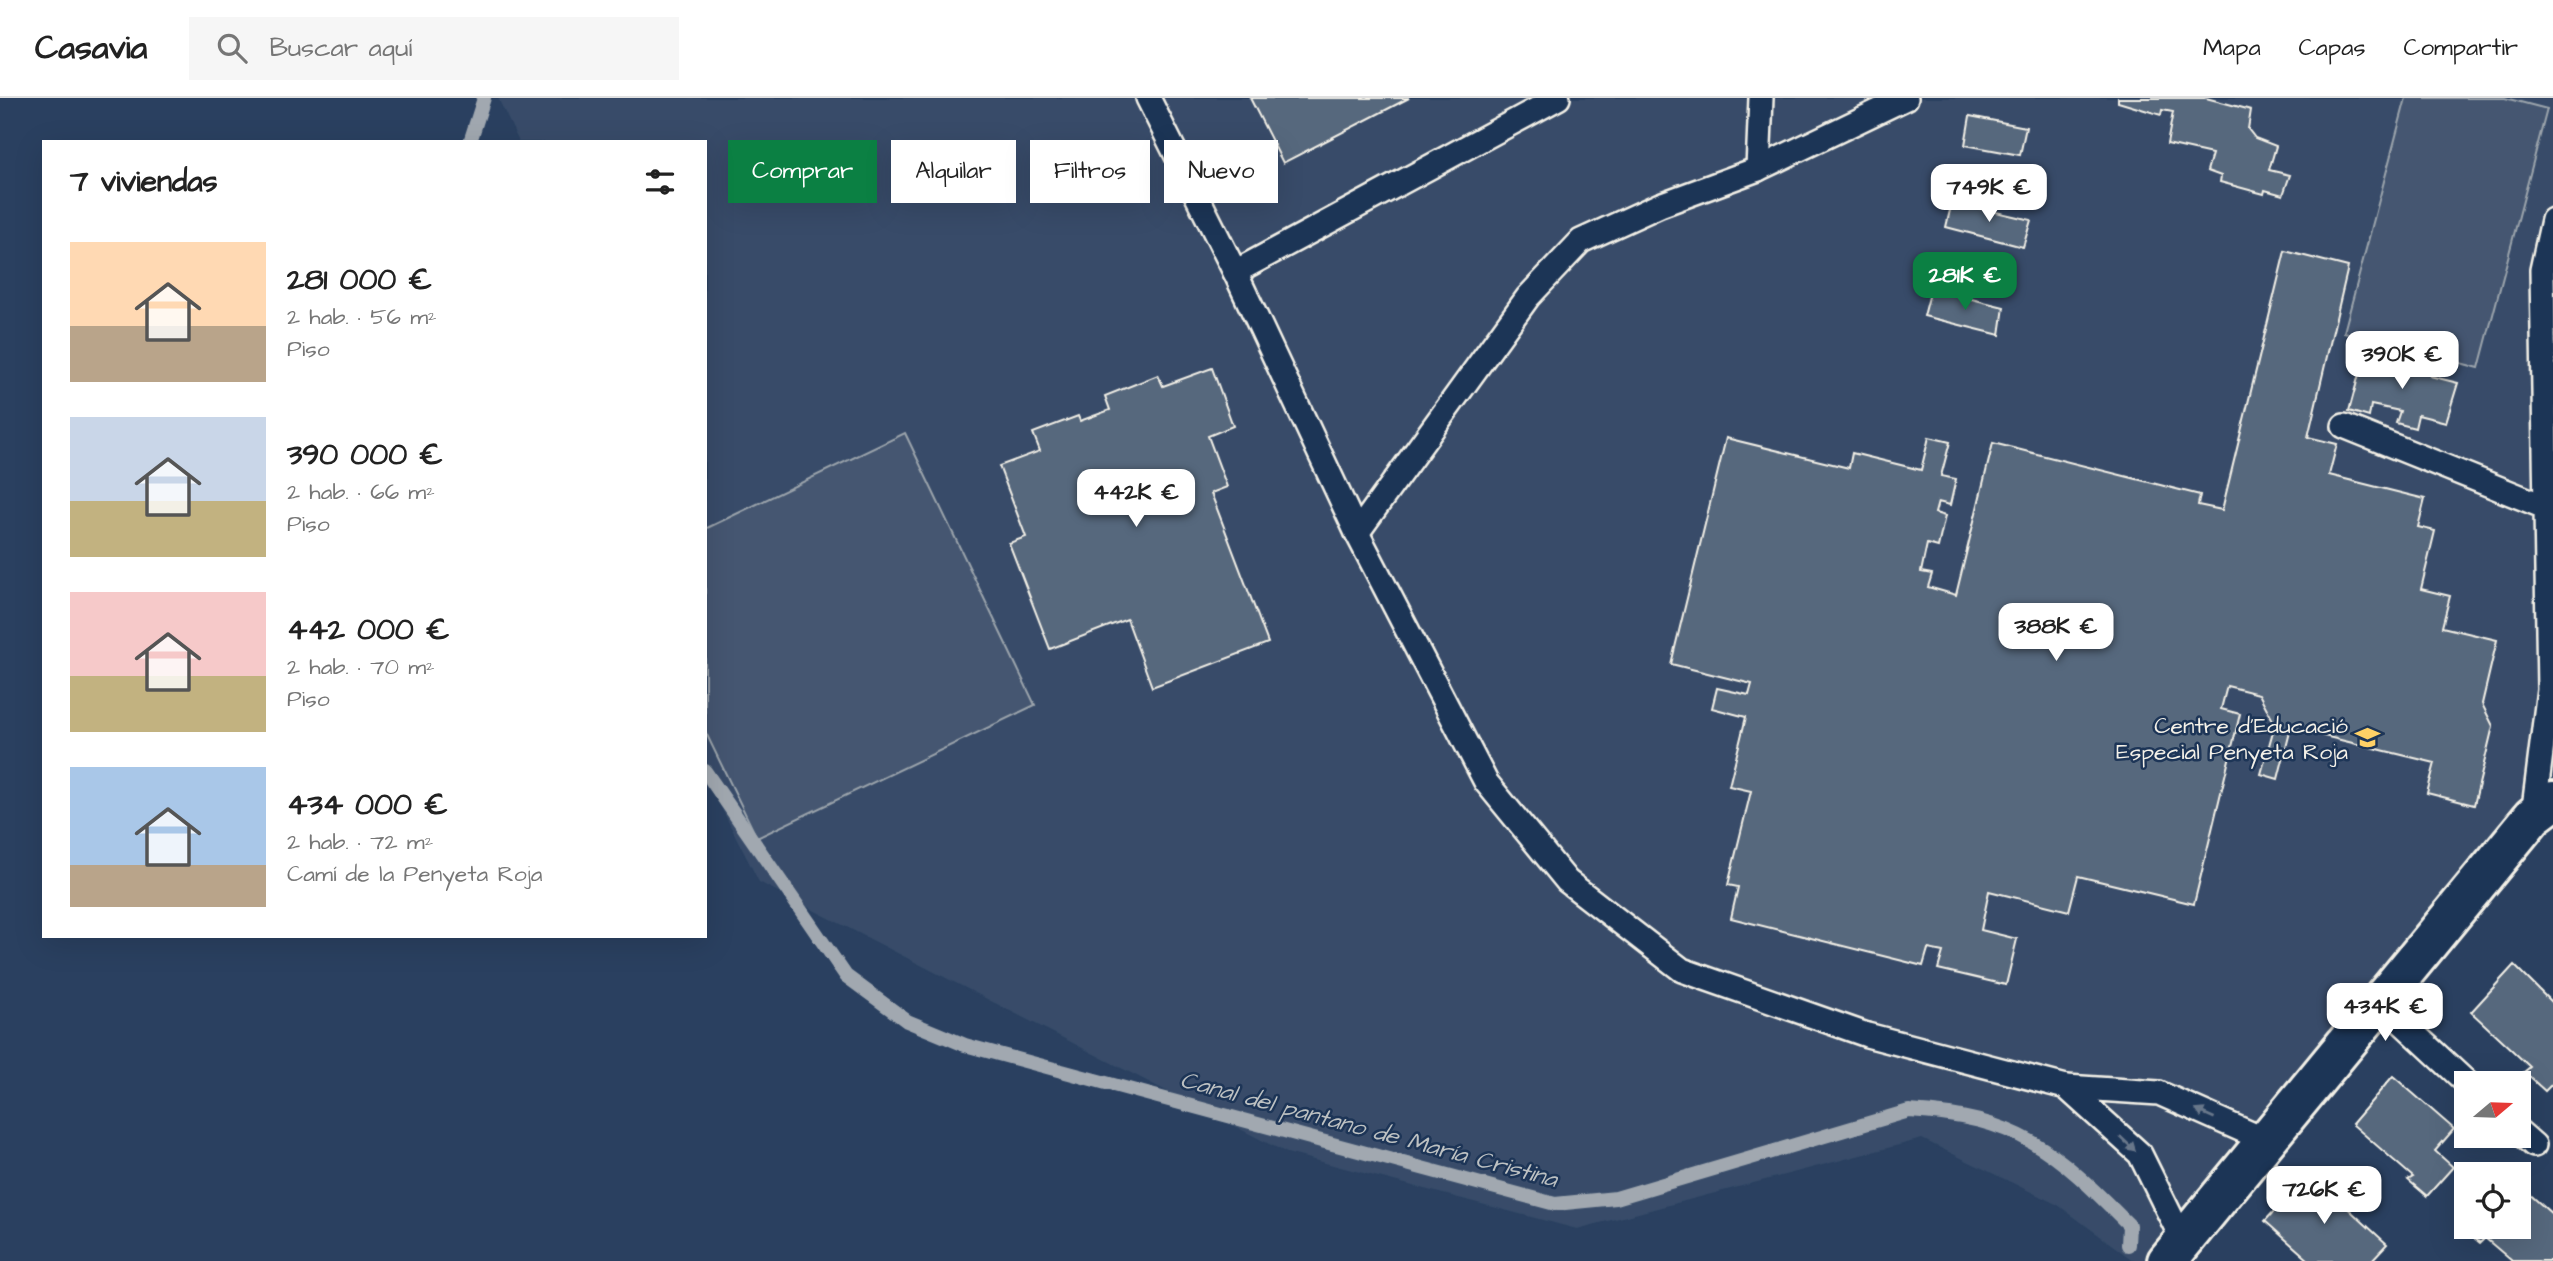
<!DOCTYPE html>
<html lang="es">
<head>
<meta charset="utf-8">
<style>
	body { margin:0; font-family:"Architects Daughter",sans-serif; background:#f6f6f6; color:#222; height:100vh; display:flex; flex-direction:column; font-size:26px; white-space:nowrap }
	* { box-sizing:border-box; margin:0 }
	p { font-size:23px; color:#767676 }
	.icon { flex:none; width:38px; height:38px; fill:none; stroke:currentColor; stroke-width:2; stroke-linecap:round; stroke-linejoin:round }
	.map { position:relative; flex:1; overflow:hidden }
	.sheet { position:absolute; left:42px; top:42px; width:665px; height:798px; display:flex; flex-direction:column; background:#fff; border-radius:0px; box-shadow:0 7px 28px #0002 }
	.sheet>* { flex:none }
	.top-card { position:absolute; left:728px; top:42px; width:665px; height:63px; display:flex; gap:14px }
	.needle { width:46px; rotate:71deg }
	.fabs { position:absolute; left:2454px; top:973px; display:grid; gap:14px }
	.fabs a { display:grid; place-items:center; width:77px; height:77px; border-radius:0px; background:#fff; box-shadow:0 7px 28px #0002; font-size:35px }
	.price { position:absolute; translate:-50% -60px; padding:0 16px; border-radius:14px; background:#fff; color:#222; font-size:23px; line-height:46px; filter:drop-shadow(0 2px 4px #0008) }
	.price::after { content:''; position:absolute; left:50%; top:42px; width:21px; height:16px; margin-left:-10px; background:inherit; clip-path:polygon(0 0,100% 0,50% 100%) }
	.price.on { background:#0b8043; color:#fff }
	ul { padding:0; list-style:none }
	li { display:flex; align-items:center; gap:21px; height:175px; padding:0 28px }
	li span { display:grid; place-items:center; flex:none; width:196px; height:140px; border-radius:0px; color:#555 }
	li>.icon { margin-inline-start:auto }
	span .icon { width:84px; height:84px; fill:#fffc; stroke-width:1 }
	li b { font-size:30px }
	h2 { display:flex; justify-content:space-between; align-items:center; height:84px; padding:0 28px; font-size:30px }
	.pill { padding:0 24px; border-radius:0px; background:#fff; box-shadow:0 7px 28px #0002; font-size:24px; line-height:63px }
	.pill.on { background:#0b8043; color:#fff }
	header { display:flex; align-items:center; gap:42px; box-sizing:border-box; height:98px; padding:0 35px; background:#fff; border-bottom:2px solid #e0e0e0 }
	header strong { font-size:33px }
	nav { display:flex; gap:38px; margin-inline-start:auto; font-size:24px }
	.search { width:490px; height:63px; background:#f6f6f6; display:flex; align-items:center; gap:18px; box-sizing:border-box; padding:0 24px; border-radius:0px; color:#767676; font-size:26px }
	.map>svg:first-child { display:block }
	.built { fill:#374c69 }
	.green { fill:#445771; stroke:#9ca4ac; stroke-width:2 }
	.lines { fill:none; stroke-linecap:round; stroke-linejoin:round }
	.stream { stroke:#a1a8b0; stroke-width:14 }
	.building { fill:#56677d; stroke:#f4f1e8; stroke-width:2 }
	.service-casing { stroke:#f4f1e8; stroke-width:28 }
	.minor-casing { stroke:#f4f1e8; stroke-width:44 }
	.service { stroke:#1d3557; stroke-width:23 }
	.minor { stroke:#1d3557; stroke-width:38 }
	.oneway { fill:#68778a }
	.labels { text-anchor:middle; stroke-width:5; stroke-linejoin:round; paint-order:stroke }
	.poi-label { font-size:23px; fill:#f4f1e8; stroke:#1d3557; text-anchor:end }
	.water-label { font-size:24px; font-style:italic; fill:#bdc1c2; stroke:#1d3557 }
</style>
</head>
<body>
<header>
<strong>Casavia</strong>
<div class="search"><svg class="icon" aria-label="search" viewBox="0 0 24 24"><circle cx="10" cy="10" r="6"/><path d="M15 15l6 6"/></svg>Buscar aquí</div>
<nav><a>Mapa</a><a>Capas</a><a>Compartir</a></nav>
</header>
<div class="map">
<svg width="2553" height="1163" viewBox="0 0 2553 1163">
	<rect width="100%" height="100%" fill="#2a4060"/>
	<filter id="ink" filterUnits="userSpaceOnUse"><feTurbulence type="fractalNoise" baseFrequency=".0143" numOctaves="2"/><feDisplacementMap in="SourceGraphic" scale="14" xChannelSelector="R" yChannelSelector="G"/><feConvolveMatrix kernelMatrix="1 2 1 2 8 2 1 2 1" color-interpolation-filters="sRGB"/></filter>
	<g filter="url(#ink)">
		<polygon class="built" points="498,0 2553,0 2553,667 2499,745 2148,1163 2134,1163 2058,1107 1922,1041 1577,1131 1287,1055 759,784 705,678 705,44 519,44"/>
		<g class="green">
			<polygon points="2406,0 2505,0 2547,11 2479,270 2344,234"/>
			<polygon points="905,335 1035,607 757,740 705,633 705,431"/>
		</g>
		<g class="lines">
			<g class="stream">
				<polyline points="470,44 484,0"/>
				<path d="M705 673 846 878 907 923 965 947 1555 1106 1616 1100 1909 1013C2018 1019 2055 1052 2129 1127L2128 1147"/>
			</g>
		</g>
		<g class="building">
			<polygon points="1250,0 1409,0 1283,65"/>
			<polygon points="2118,0 2206,0 2251,12 2248,31 2255,40 2276,48 2269,72 2290,77 2283,97 2265,92 2264,96 2220,84 2221,78 2207,73 2212,56 2167,46 2173,14 2162,12 2161,17 2118,4"/>
			<polygon points="1970,18 2026,29 2020,57 1965,47"/>
			<polygon points="1952,104 2031,122 2023,149 1946,129"/>
			<polygon points="2285,153 2348,169 2308,339 2337,346 2329,377 2425,401 2418,429 2435,433 2421,491 2450,498 2442,529 2497,542 2482,606 2493,628 2474,707 2427,695 2435,665 2291,630 2278,681 2261,676 2275,626 2259,596 2227,588 2221,611 2240,616 2194,806 2078,778 2069,813 1989,793 1981,832 2017,841 2006,887 1938,871 1943,854 1928,851 1923,868 1731,820 1738,789 1728,787 1751,693 1729,688 1746,619 1712,610 1717,590 1749,597 1752,586 1671,566 1726,340 1849,370 1852,355 1921,372 1929,339 1950,344 1941,378 1956,381 1950,407 1938,404 1935,415 1945,418 1938,449 1927,446 1921,474 1932,476 1928,489 1956,497 1993,345 2200,397 2198,407 2222,412"/>
			<polygon points="1931,191 2004,209 2000,237 1924,218"/>
			<polygon points="2365,254 2384,258 2383,264 2409,272 2410,267 2432,271 2430,278 2458,285 2446,324 2418,317 2415,330 2396,325 2400,313 2371,307 2369,319 2349,313"/>
			<polygon points="1212,270 1233,328 1208,338 1227,389 1211,395 1268,545 1152,589 1127,521 1050,551 1009,445 1026,439 999,368 1040,353 1033,335 1078,318 1080,323 1110,312 1105,298 1158,277 1163,288"/>
			<polygon points="2514,867 2553,906 2553,985 2545,993 2524,974 2530,969 2471,914"/>
			<polygon points="2393,978 2454,1031 2435,1053 2453,1069 2427,1098 2408,1082 2413,1079 2352,1026"/>
			<polygon points="2309,1075 2387,1146 2371,1163 2310,1163 2265,1123"/>
			<polygon points="2526,1093 2553,1117 2553,1163 2512,1163 2485,1140 2480,1145 2463,1131 2466,1128 2518,1129 2518,1101"/>
		</g>
		<g class="lines">
			<defs>
				<g id="service">
					<polyline points="1148,0 1235,174 1357,435 1486,684 1567,783 1682,872 1867,937 2066,989"/>
					<polyline points="1758,71 1761,0"/>
					<polyline points="1235,174 1558,0"/>
					<polyline points="2344,328 2545,409"/>
					<polyline points="1357,435 1528,199 1581,143 1660,107 1758,71 1906,0"/>
					<polyline points="2533,718 2549,591 2542,172 2553,122"/>
					<polyline points="2380,904 2467,985"/>
					<polyline points="2518,1033 2534,1047"/>
					<polyline points="2184,1145 2140,1056 2066,989 2159,995 2267,1043"/>
				</g>
				<polyline id="minor" points="2167,1163 2533,718 2553,703"/>
			</defs>
			<use href="#service" class="service-casing"/>
			<use href="#minor" class="minor-casing"/>
			<use href="#service" class="service"/>
			<use href="#minor" class="minor"/>
		</g>
		<defs><path id="oneway-solid" d="M-6-.8H1V-3.2L6.5 0L1 3.2V.8H-6Z" transform="scale(1.75)"/></defs>
		<g class="oneway">
			<use href="#oneway-solid" transform="translate(2205 1016) rotate(-156)"/>
			<use href="#oneway-solid" transform="translate(2128 1046) rotate(43)"/>
		</g>
	</g>
	<defs>
		<symbol id="school-bare" viewBox="-9 -9 18 18"><path d="M0-5L7-2L0 1L-7-2ZM-4 1L0 2.5L4 1V4Q0 6-4 4Z" fill="#ffd166" stroke="#1d3557" stroke-width="2.5" paint-order="stroke"/></symbol>
	</defs>
	<g fill-rule="evenodd">
		<use href="#school-bare" x="2350" y="622" width="35" height="35"/>
	</g>
	<g class="labels">
		<g class="poi-label">
			<text x="2348" y="635">Centre d'Educació<tspan x="2348" dy="26">Especial Penyeta Roja</tspan></text>
		</g>
		<g class="water-label">
			<text transform="translate(1369 1031) rotate(15)" y="8">Canal del pantano de María Cristina</text>
		</g>
	</g>
</svg>
<div class="fabs">
<a><svg class="needle" viewBox="-14 -14 28 28"><path d="M0-13l5 13h-10z" fill="#e53935"/><path d="M0 13l5-13h-10z" fill="#767676"/></svg></a>
<a><svg class="icon" aria-label="locate" viewBox="0 0 24 24"><circle cx="12" cy="12" r="6"/><path d="M12 2v4M12 18v4M2 12h4M18 12h4"/></svg></a>
</div>
<b class="price" style="left:1989px;top:126px">749K €</b>
<b class="price on" style="left:1965px;top:214px">281K €</b>
<b class="price" style="left:2402px;top:293px">390K €</b>
<b class="price" style="left:1136px;top:431px">442K €</b>
<b class="price" style="left:2056px;top:565px">388K €</b>
<b class="price" style="left:2385px;top:945px">434K €</b>
<b class="price" style="left:2324px;top:1128px">726K €</b>
<div class="top-card">
<a class="pill on">Comprar</a>
<a class="pill">Alquilar</a>
<a class="pill">Filtros</a>
<a class="pill">Nuevo</a>
</div>
<section class="sheet">
<h2>7 viviendas<svg class="icon" aria-label="filters" viewBox="0 0 24 24"><path d="M4 7h16M4 17h16"/><circle cx="9" cy="7" r="2"/><circle cx="15" cy="17" r="2"/></svg></h2>
<ul>
<li><span style="background:linear-gradient(#ffd9b3 60%,#b9a48a 0)"><svg class="icon" aria-label="home" viewBox="0 0 24 24"><path d="M3 11l9-7 9 7M6 9v11h12V9"/></svg></span><div><b>281 000 €</b><p>2 hab. · 56 m²</p><p>Piso</p></div></li>
<li><span style="background:linear-gradient(#c9d6e8 60%,#c2b280 0)"><svg class="icon" aria-label="home" viewBox="0 0 24 24"><path d="M3 11l9-7 9 7M6 9v11h12V9"/></svg></span><div><b>390 000 €</b><p>2 hab. · 66 m²</p><p>Piso</p></div></li>
<li><span style="background:linear-gradient(#f6c9c9 60%,#c2b280 0)"><svg class="icon" aria-label="home" viewBox="0 0 24 24"><path d="M3 11l9-7 9 7M6 9v11h12V9"/></svg></span><div><b>442 000 €</b><p>2 hab. · 70 m²</p><p>Piso</p></div></li>
<li><span style="background:linear-gradient(#a9c7e8 70%,#b9a48a 0)"><svg class="icon" aria-label="home" viewBox="0 0 24 24"><path d="M3 11l9-7 9 7M6 9v11h12V9"/></svg></span><div><b>434 000 €</b><p>2 hab. · 72 m²</p><p>Camí de la Penyeta Roja</p></div></li>
</ul>
</section>
</div>
</body>
</html>
